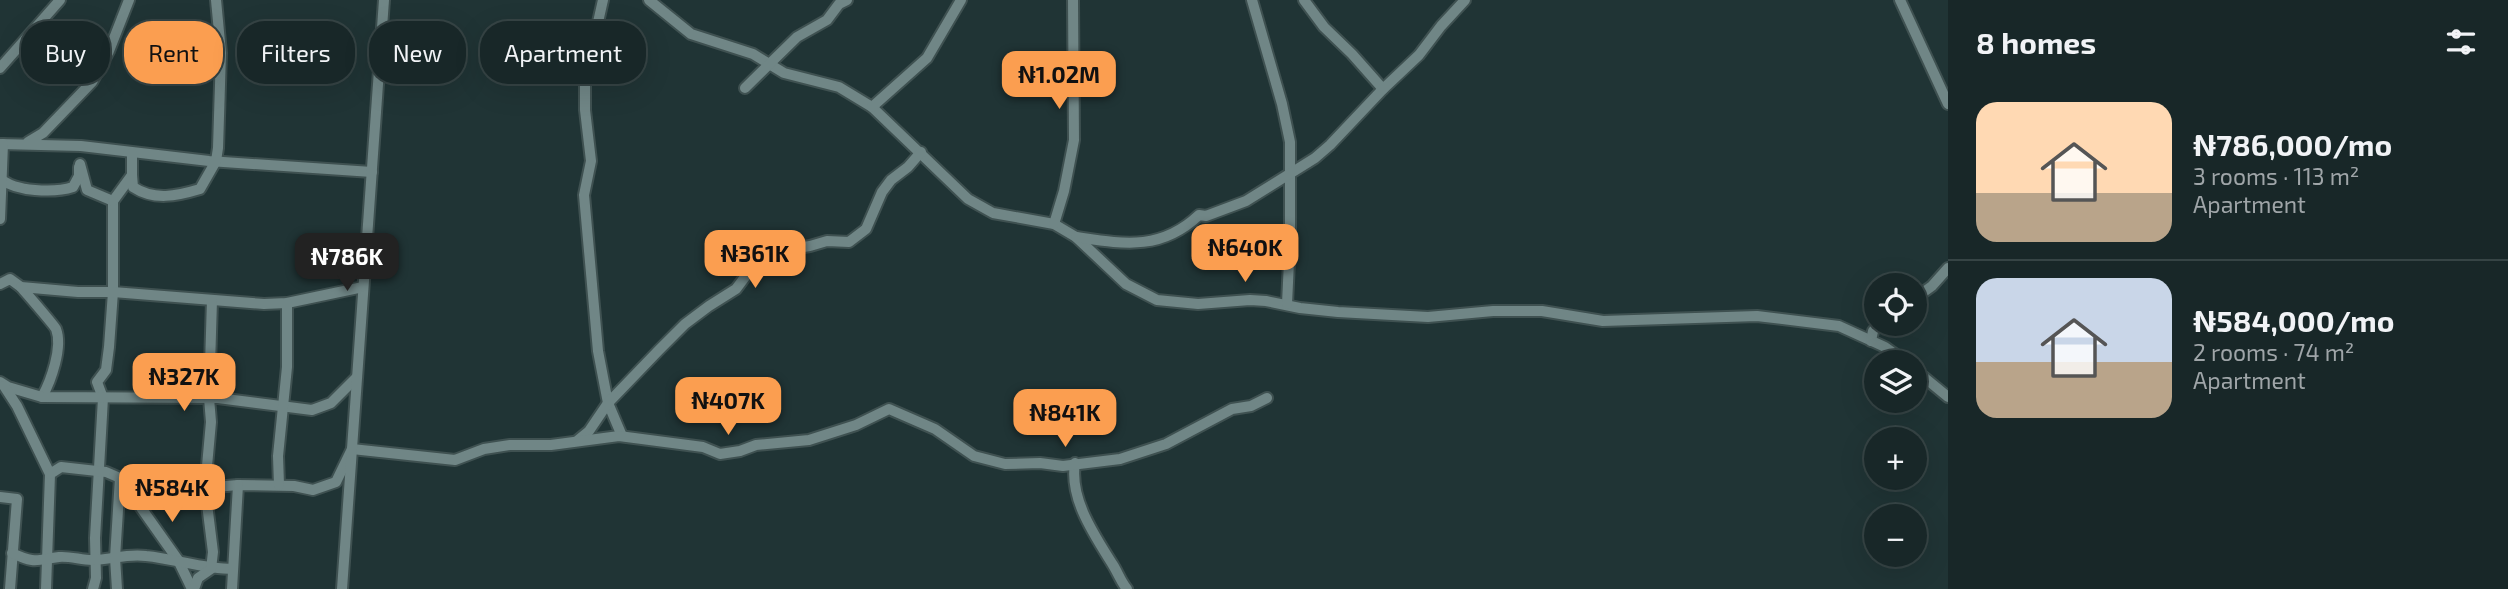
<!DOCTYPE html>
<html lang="en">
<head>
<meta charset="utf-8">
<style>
	body { margin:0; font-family:"Exo 2",sans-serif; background:#253334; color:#f1f3f6; height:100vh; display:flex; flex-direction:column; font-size:26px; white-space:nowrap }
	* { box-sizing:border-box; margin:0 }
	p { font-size:23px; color:#9fa5a8 }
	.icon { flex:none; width:38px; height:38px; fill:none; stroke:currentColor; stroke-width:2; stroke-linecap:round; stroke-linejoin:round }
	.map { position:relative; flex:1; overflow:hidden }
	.details { display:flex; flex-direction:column; background:#182728; width:560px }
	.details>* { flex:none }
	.banner { position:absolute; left:21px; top:21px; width:665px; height:63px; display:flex; gap:14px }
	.fabs { position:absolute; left:1864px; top:273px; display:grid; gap:14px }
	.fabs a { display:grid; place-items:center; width:63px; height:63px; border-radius:50%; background:#182728; box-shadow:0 7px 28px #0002,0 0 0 2px #364445; font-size:35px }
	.price { position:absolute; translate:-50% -60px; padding:0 16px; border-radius:14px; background:#fb9e50; color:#111; font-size:23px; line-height:46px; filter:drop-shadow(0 2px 4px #0008) }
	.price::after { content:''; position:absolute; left:50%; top:42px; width:21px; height:16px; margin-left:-10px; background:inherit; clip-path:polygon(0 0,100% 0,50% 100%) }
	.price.current { background:#222; color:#fff }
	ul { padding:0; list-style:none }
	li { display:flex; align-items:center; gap:21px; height:175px; padding:0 28px }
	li+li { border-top:2px solid #364445 }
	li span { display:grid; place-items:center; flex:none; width:196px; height:140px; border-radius:21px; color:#555 }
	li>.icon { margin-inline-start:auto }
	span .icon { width:84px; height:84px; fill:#fffc; stroke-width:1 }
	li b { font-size:30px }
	h2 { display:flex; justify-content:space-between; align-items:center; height:84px; padding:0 28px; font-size:30px }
	.chip { padding:0 24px; border-radius:28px; background:#182728; box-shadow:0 7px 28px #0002,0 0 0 2px #364445; font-size:24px; line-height:63px }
	.chip.current { background:#fb9e50; color:#111 }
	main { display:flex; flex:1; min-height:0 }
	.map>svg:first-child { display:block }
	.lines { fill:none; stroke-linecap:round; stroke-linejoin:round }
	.minor-casing { stroke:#3f5151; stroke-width:14 }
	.minor { stroke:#708686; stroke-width:10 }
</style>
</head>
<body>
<main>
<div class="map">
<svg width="1948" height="589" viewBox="0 0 1948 589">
	<rect width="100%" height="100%" fill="#203435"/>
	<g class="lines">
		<defs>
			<g id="minor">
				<polyline points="603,0 585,80 585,110 591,161 584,195 598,351 608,403 622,436"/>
				<polyline points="649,0 691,34 753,54 784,73 839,87 872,107 968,199 993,213 1054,224 1076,237 1126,284 1157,300 1198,304 1250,300 1266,301 1300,308 1338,312 1428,317 1493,311 1542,311 1603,321 1757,316 1839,326 1885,347 1906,362"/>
				<polyline points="1252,0 1282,104 1290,142 1290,240 1287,304"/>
				<polyline points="1304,0 1324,27 1352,54 1383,89"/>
				<polyline points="1900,0 1948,104"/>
				<polyline points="0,68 60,0"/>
				<polyline points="745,88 797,37 827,20 839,4 847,0"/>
				<polyline points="872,107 927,58 961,0"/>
				<polyline points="28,142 43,133 92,82 109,51 129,0"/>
				<polyline points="0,144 81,146 209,161 372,172"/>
				<polyline points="80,164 87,190 113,201 113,292 109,347 106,370 97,382 103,398 95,538 96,578 93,589"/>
				<path d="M132 175 133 187C154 201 177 196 200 189L216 161 218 148 221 53 216 0"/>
				<path d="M0 178C14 192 55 193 73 187L79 176V167"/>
				<polyline points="113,201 132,175 132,153"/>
				<polyline points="0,219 3,144"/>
				<polyline points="1054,224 1064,191 1074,140 1073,0"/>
				<path d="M1076 237C1124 244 1161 251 1199 215L1206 216 1246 201 1315 158 1330 145 1383 89 1419 55 1441 26 1465 0"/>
				<polyline points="0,284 10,279 21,287 78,292 113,292 264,304 287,303 363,287"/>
				<path d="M21 287C26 293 54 325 56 329 63 347 51 381 42 397"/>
				<polyline points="1914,299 1932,286 1948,268"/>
				<polyline points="1871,341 1873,331 1880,324"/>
				<polyline points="1914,369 1948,397"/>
				<polyline points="0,382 8,387 42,397 218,398 312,410 331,403 356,378"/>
				<polyline points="4,386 17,406 50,474 46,589"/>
				<polyline points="578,440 589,431 608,403 659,350 685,324 709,306 736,289 760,257 770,252 810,246 827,241 849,242 866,229 882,192 891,180 908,167 921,152"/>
				<path d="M1075 463C1069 499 1095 536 1113 565 1118 573 1121 582 1127 589"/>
				<polyline points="50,474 61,467 106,472 120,478 160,481 173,487 193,489 238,485 294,486 313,490 336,482 352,449 455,460 484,449 510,445 551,445 619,436 703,447 720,454 740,451 756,445 809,440 856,425 889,409 935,429 974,456 1005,464 1040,463 1063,466 1120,459 1166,444 1232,409 1251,406 1267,398"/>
				<polyline points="120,478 178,560 192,589"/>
				<polyline points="279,485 278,456 287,367 287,303"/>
				<polyline points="0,497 17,499 10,589"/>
				<path d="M12 553C35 564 36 560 59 557 70 556 81 560 92 560 111 560 127 553 146 556 176 559 203 569 233 569"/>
				<polyline points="117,589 115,558 120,478"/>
				<polyline points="194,589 198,578 211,569 213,552 205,488 211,422 209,398 212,300"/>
				<polyline points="232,589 238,485"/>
				<polyline points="342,589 384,0"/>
			</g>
		</defs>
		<use href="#minor" class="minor-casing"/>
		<use href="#minor" class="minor"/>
	</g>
</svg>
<div class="fabs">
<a><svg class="icon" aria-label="locate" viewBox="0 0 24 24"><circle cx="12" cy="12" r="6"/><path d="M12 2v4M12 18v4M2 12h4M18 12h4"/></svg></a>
<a><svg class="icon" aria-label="layers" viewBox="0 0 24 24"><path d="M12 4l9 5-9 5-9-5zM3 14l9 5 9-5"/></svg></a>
<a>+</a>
<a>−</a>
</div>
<b class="price" style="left:1059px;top:111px">₦1.02M</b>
<b class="price" style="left:1245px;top:284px">₦640K</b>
<b class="price" style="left:755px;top:290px">₦361K</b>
<b class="price current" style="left:347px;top:293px">₦786K</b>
<b class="price" style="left:184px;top:413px">₦327K</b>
<b class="price" style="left:728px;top:437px">₦407K</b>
<b class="price" style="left:1065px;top:449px">₦841K</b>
<b class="price" style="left:172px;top:524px">₦584K</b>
<div class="banner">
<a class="chip">Buy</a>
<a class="chip current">Rent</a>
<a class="chip">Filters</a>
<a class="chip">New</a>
<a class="chip">Apartment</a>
</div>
</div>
<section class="details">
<h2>8 homes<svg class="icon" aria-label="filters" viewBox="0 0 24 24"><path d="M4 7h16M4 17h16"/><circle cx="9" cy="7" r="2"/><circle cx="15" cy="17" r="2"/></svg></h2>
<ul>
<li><span style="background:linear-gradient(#ffd9b3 65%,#b9a48a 0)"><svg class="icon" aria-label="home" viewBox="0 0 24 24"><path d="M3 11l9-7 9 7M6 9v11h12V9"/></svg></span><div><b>₦786,000/mo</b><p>3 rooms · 113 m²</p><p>Apartment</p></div></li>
<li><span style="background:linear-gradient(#c9d6e8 60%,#b9a48a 0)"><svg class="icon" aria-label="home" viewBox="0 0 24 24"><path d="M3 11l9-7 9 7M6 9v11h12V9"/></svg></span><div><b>₦584,000/mo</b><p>2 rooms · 74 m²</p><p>Apartment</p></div></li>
</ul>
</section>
</main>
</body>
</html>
